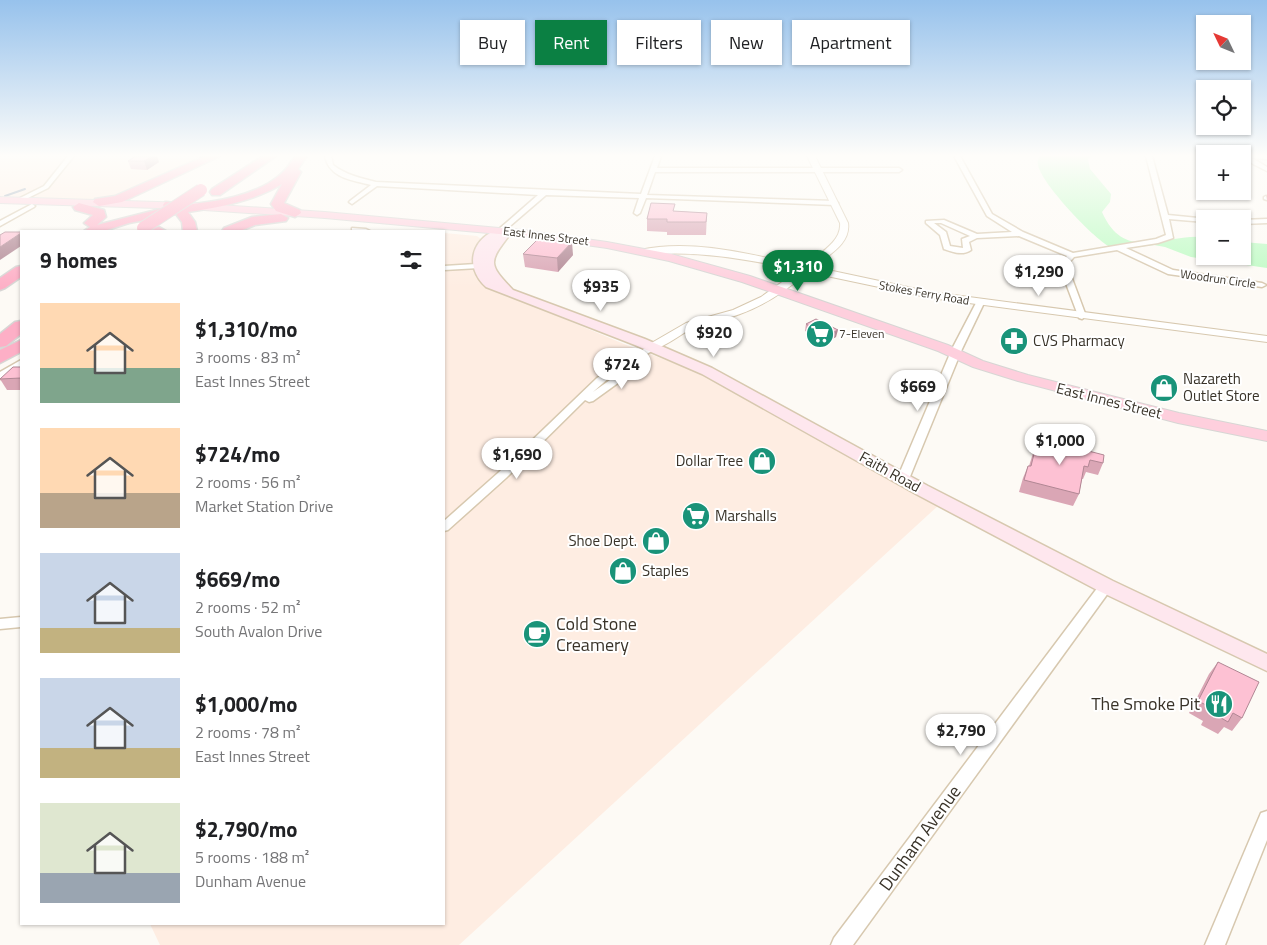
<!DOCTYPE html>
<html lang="en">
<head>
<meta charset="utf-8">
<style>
	body { margin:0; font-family:"Titillium Web",sans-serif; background:#f6f6f6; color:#202124; height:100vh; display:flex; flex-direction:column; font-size:19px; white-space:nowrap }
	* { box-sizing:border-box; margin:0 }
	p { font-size:16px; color:#757577 }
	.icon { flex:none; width:28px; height:28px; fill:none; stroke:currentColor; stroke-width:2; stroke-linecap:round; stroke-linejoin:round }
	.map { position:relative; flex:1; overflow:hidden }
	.drawer { position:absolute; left:20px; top:230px; width:425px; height:695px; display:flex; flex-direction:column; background:#fff; border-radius:0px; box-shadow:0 1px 4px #0004 }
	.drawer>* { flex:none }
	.banner { position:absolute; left:460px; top:20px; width:475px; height:45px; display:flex; gap:10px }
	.needle { width:32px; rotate:313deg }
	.tools { position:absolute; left:1196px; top:15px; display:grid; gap:10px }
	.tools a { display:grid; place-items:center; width:55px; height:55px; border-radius:0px; background:#fff; box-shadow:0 1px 4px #0004; font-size:25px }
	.price { position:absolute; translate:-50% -42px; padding:0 11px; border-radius:18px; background:#fff; color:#222; font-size:16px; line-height:32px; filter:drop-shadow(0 1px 2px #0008) }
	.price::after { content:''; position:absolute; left:50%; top:30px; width:15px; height:11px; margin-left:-8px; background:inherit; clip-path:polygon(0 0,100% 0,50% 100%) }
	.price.current { background:#0b8043; color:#fff }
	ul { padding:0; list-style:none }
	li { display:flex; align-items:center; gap:15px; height:125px; padding:0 20px }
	li span { display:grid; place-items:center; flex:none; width:140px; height:100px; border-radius:0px; color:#555 }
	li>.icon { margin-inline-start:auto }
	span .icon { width:60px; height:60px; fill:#fffc; stroke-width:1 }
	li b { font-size:21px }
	h2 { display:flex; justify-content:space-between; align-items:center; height:60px; padding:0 20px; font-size:21px }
	.chip { padding:0 18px; border-radius:0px; background:#fff; box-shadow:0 1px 4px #0004; font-size:18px; line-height:45px }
	.chip.current { background:#0b8043; color:#fff }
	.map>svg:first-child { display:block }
	.commercial { fill:#feede2 }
	.green { fill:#befbc4 }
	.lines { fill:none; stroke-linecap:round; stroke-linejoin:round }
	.stream { stroke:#95a5b6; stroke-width:2 }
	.minor-casing { stroke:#d7c8af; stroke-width:3 }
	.tertiary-casing { stroke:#d7c8af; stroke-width:2 }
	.secondary-casing { stroke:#d7c8af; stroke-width:3 }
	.primary-casing { stroke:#d7d6d4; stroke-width:2 }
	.motorway-casing { stroke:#d7d6d4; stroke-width:3 }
	.minor { fill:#fff; fill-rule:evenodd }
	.tertiary { fill:#fff; fill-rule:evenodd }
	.secondary { fill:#fee7ee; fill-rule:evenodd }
	.primary { fill:#fecfdd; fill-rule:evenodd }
	.motorway { fill:#fdafc6; fill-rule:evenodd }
	.motorway-bridge-casing { stroke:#d7d6d4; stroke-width:14; stroke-linecap:butt }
	.motorway-bridge { stroke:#fdafc6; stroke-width:12 }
	.wall { fill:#daa6b5 }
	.shaded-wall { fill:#b18794 }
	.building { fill:#fdc1d3; stroke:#b18794 }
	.labels { text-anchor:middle; stroke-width:4; stroke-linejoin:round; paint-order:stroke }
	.far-street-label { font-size:12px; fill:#393329; stroke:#fff }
	.far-poi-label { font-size:12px; fill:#393329; stroke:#fff; text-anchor:start }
	.poi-label { font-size:15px; fill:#393329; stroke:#fff; text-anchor:start }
	.street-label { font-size:15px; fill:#393329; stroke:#fff }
	.near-poi-label { font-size:18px; fill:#393329; stroke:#fff; text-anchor:start }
	.near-street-label { font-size:18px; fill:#393329; stroke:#fff }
</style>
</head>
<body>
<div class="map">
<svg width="1267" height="945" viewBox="0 0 1267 945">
	<rect width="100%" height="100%" fill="#fdfaf5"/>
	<g class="commercial">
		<polygon points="0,156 207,156 122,195 99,200 0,196"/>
		<polygon points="444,233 477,236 481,239 474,258 474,269 481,279 491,288 624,344 702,374 940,504 459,945 160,945 150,924 444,924"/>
	</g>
	<path class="green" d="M1040 156H1091L1088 159 1090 169 1111 194 1110 202 1102 212C1125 264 1164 233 1205 237V256H1242L1243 242 1267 244V268L1191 257 1165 247 1154 245 1129 248 1122 245 1110 247C1093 238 1039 181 1038 164 1037 162 1039 157 1040 156Z"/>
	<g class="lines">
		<polyline class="stream" points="5,196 25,189"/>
		<defs>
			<g id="minor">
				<polygon points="68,156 74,156 48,188 22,201 18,201 18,199 44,186"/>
				<path d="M325 156H331L333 165C346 175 360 178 376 182L641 194 655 156H661L657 168H899L902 170 899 172H655L647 195 835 201 838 203 835 205 646 198 640 213 637 215 634 213 639 198 546 195 502 233 498 231 499 229 538 195 377 186 352 204 349 202 350 201 371 185C352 180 329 178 325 156Z"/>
				<path d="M954 156H960L992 214 1023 232 1073 253 1156 239 1166 235 1146 156H1152L1168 215 1208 219H1205V222L1169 219 1173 238 1158 243 1126 248 1173 270 1262 283 1266 285 1262 287 1168 274 1117 250 1074 257 1067 265 1086 316 1082 319 1079 318 1059 265 1067 256 1019 236 977 238 969 242 971 250C962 256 953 252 944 249L940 235 926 223V221L944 220 977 234 1012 232 987 216ZM934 223H941L970 236 962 239 963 248 950 246 946 232Z"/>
				<polygon points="1244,156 1267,156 1267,159 1252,158 1267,167 1267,171 1253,164"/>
				<polygon points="1266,196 1267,200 1264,199 1264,197"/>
				<polygon points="32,204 35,206 34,207 0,226 0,221"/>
				<polygon points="1267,219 1267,223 1242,224 1242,220"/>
				<polygon points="352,228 366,229 370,231 352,231"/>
				<polygon points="476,264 479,264 479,268 444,270 444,266"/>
				<polygon points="980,300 984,303 962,349 909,479 903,483 899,482 897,479 952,349 976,303"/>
				<polygon points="652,344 657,347 655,349 611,376 593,392 630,366 636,366 636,370 593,401 589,402 585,400 506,478 448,530 444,531 444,521 498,473 597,378"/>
				<polygon points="21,360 21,367 0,379 0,372"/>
				<polygon points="1106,581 1111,583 1113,586 1111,589 853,945 831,945 834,938 1101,583"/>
				<polygon points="21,617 21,627 0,629 0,619"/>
				<polygon points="1267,811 1267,840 1225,945 1205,945 1261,813"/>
			</g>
			<path id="tertiary" d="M807 156H815L848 223C851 244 828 255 814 267L931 292 1267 336V342L931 298 808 272C788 289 766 305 740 314 725 320 707 321 692 328 681 334 659 352 648 349L646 347 648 345 686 323 733 310 761 297 799 270C745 259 699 250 643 255L640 254V250C692 238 753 255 804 266 818 254 842 242 840 223Z"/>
			<path id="secondary" d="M502 228 511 233C489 262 487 263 513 290L645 339 712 368 928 486 1113 581 1267 654V671L1099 591 916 494 702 374 635 345 486 287C463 266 472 236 502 228Z"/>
			<polygon id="primary" points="0,197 189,203 325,212 522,230 607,242 671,254 750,276 948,345 983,361 1028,375 1179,413 1267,431 1267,441 1178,423 1018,381 973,367 938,351 742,282 669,261 607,248 522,236 325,218 189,209 0,203"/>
			<g id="motorway">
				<polygon points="205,156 220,156 122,202 99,206 93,202 95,199 115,196"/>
				<polygon points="263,156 276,156 220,195 212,195 210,192 212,189"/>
				<path d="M295 156H307L298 169 301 172 284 203 300 210 301 213 295 217 276 211 271 204 282 184C254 201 220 207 188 212L195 222 197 231H183L182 222 176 214 129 223 104 231H84L90 227 84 223 93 215 75 210 73 207 79 203 104 210 106 217 97 225 156 210 164 207 163 205 165 202C172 201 176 205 183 205 214 202 257 196 281 174 287 169 291 162 295 156Z"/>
				<polygon points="281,214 288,218 286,221 255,225 240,231 222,231 224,228 252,217"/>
				<polygon points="159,227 166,231 151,231 153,228"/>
				<polygon points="21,266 21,277 5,288 0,290 0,278 16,267"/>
				<polygon points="21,321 21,334 6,346 0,347 0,334 15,322"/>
				<polygon points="21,340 21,352 0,363 0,350"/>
			</g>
		</defs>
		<use href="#minor" class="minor-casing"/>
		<use href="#tertiary" class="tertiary-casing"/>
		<use href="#secondary" class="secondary-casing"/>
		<use href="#primary" class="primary-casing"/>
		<use href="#motorway" class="motorway-casing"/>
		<use href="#minor" class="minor"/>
		<use href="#tertiary" class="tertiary"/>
		<use href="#secondary" class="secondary"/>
		<use href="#primary" class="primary"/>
		<use href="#motorway" class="motorway"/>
		<defs>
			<polyline id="motorway-bridge" points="143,228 201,190"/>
		</defs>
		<use href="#motorway-bridge" class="motorway-bridge-casing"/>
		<use href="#motorway-bridge" class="motorway-bridge"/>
	</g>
	<g class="wall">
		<polygon points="136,156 159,162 147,170 131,169 128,161"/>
		<polygon points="674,211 707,213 706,235 667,235 667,232 647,231 647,219"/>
		<polygon points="523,254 573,255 558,272 525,267"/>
		<polygon points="806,324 836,337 826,342 805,331"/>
		<polygon points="21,367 21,390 7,390 0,379"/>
		<polygon points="1038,438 1103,463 1098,475 1086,472 1083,479 1082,479 1079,494 1073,506 1019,492 1023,478 1028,466 1029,466 1034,450"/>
		<polygon points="1218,662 1242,718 1232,731 1224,727 1218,734 1201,725 1203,721 1189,713 1209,674"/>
	</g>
	<g class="shaded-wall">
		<polygon points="153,156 157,156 159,162 147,170 144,161"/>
		<polygon points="21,233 21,246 0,260 0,247"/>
		<polygon points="572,242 573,255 558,272 557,258"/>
		<polygon points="838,330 836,337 826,342 827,335"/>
	</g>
	<g class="building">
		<polygon points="136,156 153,156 144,161 128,161"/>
		<polygon points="651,203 675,204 673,211 707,213 706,222 667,222 667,219 647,219"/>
		<polygon points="5,232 21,232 21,233 0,247 0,235"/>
		<polygon points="539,238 572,242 557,258 523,254"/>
		<polygon points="816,319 838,330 827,335 806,324"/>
		<polygon points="13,367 21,367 21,378 0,379"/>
		<polygon points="1038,438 1104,455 1103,463 1090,460 1088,467 1084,466 1079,494 1024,480 1028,466 1031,466"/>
		<polygon points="1218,662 1259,682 1242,718 1233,713 1228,722 1211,712 1212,708 1198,701"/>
	</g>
	<linearGradient id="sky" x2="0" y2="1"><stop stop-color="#97c2ec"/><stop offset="0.54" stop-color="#fefdfa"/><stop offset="1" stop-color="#fefdfa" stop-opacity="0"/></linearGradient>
	<rect width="1267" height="288" fill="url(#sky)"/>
	<defs>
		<symbol id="supermarket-disc" viewBox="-11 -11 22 22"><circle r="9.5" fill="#199379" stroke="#fff"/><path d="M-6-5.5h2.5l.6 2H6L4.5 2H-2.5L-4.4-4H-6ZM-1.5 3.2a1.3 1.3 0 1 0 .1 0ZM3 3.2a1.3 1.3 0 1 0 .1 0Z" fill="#fff"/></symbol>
		<symbol id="pharmacy-disc" viewBox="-11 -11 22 22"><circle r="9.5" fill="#199379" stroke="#fff"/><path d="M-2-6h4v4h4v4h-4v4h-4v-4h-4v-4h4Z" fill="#fff"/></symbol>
		<symbol id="shop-disc" viewBox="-11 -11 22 22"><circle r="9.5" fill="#199379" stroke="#fff"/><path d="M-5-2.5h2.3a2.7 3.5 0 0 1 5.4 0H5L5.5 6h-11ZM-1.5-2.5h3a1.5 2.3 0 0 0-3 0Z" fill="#fff"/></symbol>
		<symbol id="cafe-disc" viewBox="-11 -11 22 22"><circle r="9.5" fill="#199379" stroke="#fff"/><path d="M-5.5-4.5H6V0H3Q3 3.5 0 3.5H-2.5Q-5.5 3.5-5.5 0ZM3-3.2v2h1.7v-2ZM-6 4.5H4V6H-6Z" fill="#fff"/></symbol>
		<symbol id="restaurant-disc" viewBox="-11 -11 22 22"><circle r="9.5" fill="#199379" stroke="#fff"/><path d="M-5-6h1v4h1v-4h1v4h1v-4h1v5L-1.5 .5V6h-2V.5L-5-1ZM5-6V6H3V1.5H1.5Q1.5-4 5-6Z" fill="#fff"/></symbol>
	</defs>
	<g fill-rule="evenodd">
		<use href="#supermarket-disc" x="804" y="318" width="32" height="32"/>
		<use href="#pharmacy-disc" x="998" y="325" width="32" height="32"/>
		<use href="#shop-disc" x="1148" y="372" width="32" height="32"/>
		<use href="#shop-disc" x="746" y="445" width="32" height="32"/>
		<use href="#supermarket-disc" x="680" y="500" width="32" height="32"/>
		<use href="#shop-disc" x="640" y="525" width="32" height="32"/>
		<use href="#shop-disc" x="607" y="555" width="32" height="32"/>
		<use href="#cafe-disc" x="521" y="618" width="32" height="32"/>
		<use href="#restaurant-disc" x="1203" y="688" width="32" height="32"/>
	</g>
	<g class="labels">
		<g class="far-street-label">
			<text transform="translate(546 236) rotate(7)" y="4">East Innes Street</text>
			<text transform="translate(1218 279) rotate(8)" y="4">Woodrun Circle</text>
			<text transform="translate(924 293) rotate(10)" y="4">Stokes Ferry Road</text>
		</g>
		<g class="far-poi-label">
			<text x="839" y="338">7-Eleven</text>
		</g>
		<g class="poi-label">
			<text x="1033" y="346">CVS Pharmacy</text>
			<text x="1183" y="384">Nazareth<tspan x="1183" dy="17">Outlet Store</tspan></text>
			<text x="743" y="466" text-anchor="end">Dollar Tree</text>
			<text x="715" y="521">Marshalls</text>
			<text x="637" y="546" text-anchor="end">Shoe Dept.</text>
			<text x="642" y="576">Staples</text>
		</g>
		<g class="street-label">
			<text transform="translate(1109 401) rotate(14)" y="5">East Innes Street</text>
			<text transform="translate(890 472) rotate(29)" y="5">Faith Road</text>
		</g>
		<g class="near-poi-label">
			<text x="556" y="630">Cold Stone<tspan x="556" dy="21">Creamery</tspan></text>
			<text x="1200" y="710" text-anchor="end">The Smoke Pit</text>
		</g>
		<g class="near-street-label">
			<text transform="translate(920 838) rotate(-54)" y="6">Dunham Avenue</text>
		</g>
	</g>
</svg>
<div class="tools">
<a><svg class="needle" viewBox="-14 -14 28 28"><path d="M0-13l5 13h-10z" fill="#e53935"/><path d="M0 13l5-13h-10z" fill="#757577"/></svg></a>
<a><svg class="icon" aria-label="locate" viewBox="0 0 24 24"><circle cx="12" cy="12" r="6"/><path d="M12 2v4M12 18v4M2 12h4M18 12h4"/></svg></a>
<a>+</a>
<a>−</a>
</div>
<b class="price current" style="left:798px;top:292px">$1,310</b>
<b class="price" style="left:1039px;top:297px">$1,290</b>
<b class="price" style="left:601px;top:312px">$935</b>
<b class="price" style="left:714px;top:358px">$920</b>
<b class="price" style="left:622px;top:390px">$724</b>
<b class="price" style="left:918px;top:412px">$669</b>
<b class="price" style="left:1060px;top:466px">$1,000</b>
<b class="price" style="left:517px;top:480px">$1,690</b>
<b class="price" style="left:961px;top:756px">$2,790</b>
<div class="banner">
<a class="chip">Buy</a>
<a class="chip current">Rent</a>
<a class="chip">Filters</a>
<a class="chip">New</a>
<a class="chip">Apartment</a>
</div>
<section class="drawer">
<h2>9 homes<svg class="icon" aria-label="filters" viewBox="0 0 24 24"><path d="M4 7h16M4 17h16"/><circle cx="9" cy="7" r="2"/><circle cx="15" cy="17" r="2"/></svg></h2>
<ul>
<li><span style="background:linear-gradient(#ffd9b3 65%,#7fa58c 0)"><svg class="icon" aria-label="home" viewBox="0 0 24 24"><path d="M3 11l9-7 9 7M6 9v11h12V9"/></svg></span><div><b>$1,310/mo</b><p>3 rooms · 83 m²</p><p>East Innes Street</p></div></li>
<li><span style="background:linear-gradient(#ffd9b3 65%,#b9a48a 0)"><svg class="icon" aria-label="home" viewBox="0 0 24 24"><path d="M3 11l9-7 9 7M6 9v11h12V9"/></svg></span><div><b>$724/mo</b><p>2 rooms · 56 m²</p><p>Market Station Drive</p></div></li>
<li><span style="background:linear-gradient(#c9d6e8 75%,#c2b280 0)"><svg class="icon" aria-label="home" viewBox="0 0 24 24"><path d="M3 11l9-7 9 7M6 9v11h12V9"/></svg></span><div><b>$669/mo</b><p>2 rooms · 52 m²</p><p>South Avalon Drive</p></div></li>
<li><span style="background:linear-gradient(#c9d6e8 70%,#c2b280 0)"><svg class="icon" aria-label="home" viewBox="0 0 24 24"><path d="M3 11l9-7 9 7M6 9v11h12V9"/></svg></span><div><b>$1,000/mo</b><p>2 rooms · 78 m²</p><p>East Innes Street</p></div></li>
<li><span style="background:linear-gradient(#dfe7d0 70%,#9aa5b1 0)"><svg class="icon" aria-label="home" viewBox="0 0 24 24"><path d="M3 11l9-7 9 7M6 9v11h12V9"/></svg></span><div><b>$2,790/mo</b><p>5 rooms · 188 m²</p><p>Dunham Avenue</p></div></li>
</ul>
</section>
</div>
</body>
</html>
